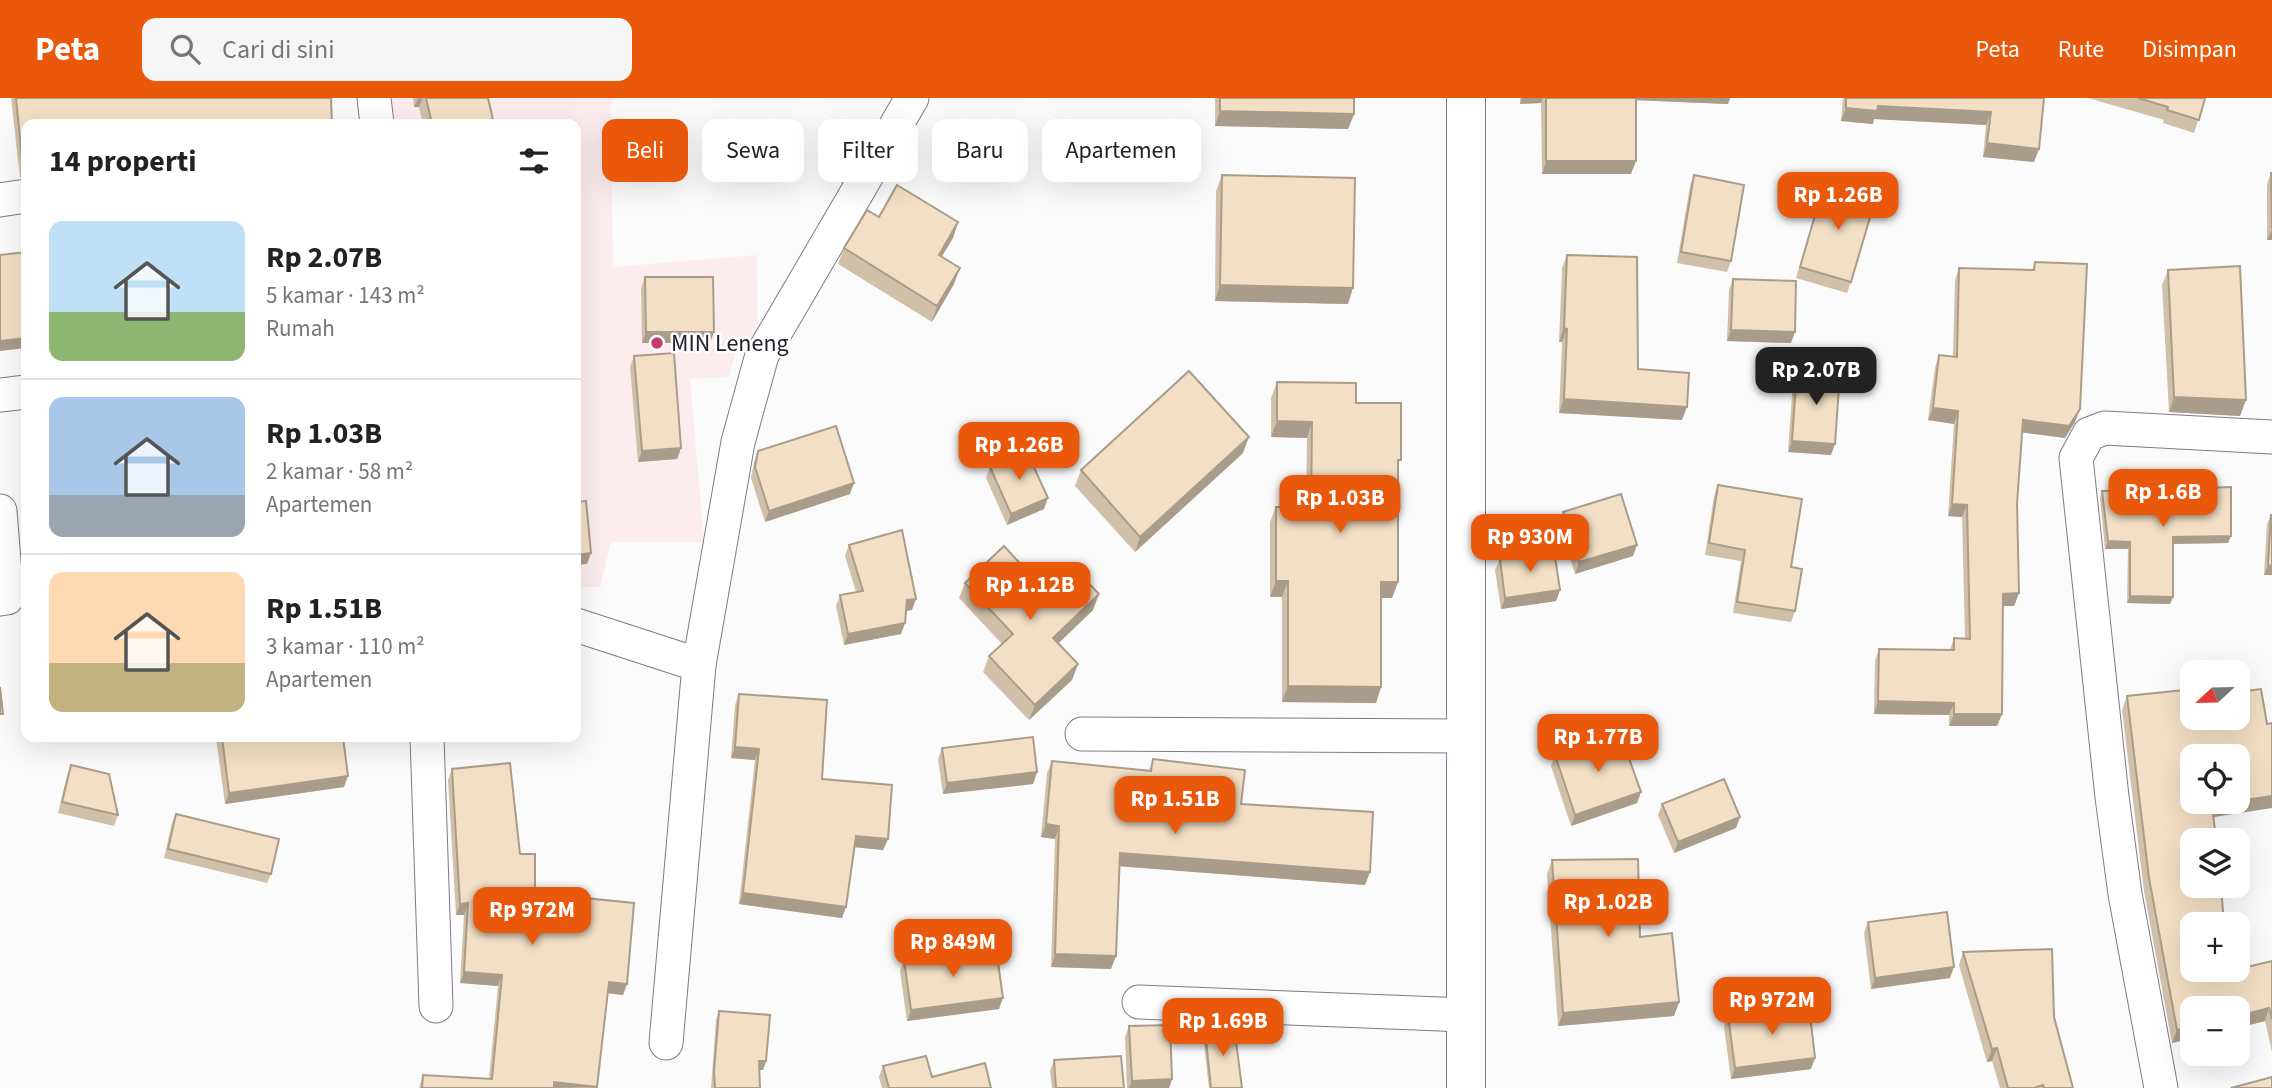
<!DOCTYPE html>
<html lang="id">
<head>
<meta charset="utf-8">
<style>
	body { margin:0; font-family:"Source Sans 3",sans-serif; background:#f6f6f6; color:#222; height:100vh; display:flex; flex-direction:column; font-size:26px; white-space:nowrap }
	* { box-sizing:border-box; margin:0 }
	p { font-size:23px; color:#767676 }
	.icon { flex:none; width:38px; height:38px; fill:none; stroke:currentColor; stroke-width:2; stroke-linecap:round; stroke-linejoin:round }
	.map { position:relative; flex:1; overflow:hidden }
	.details { position:absolute; left:21px; top:21px; width:560px; height:623px; display:flex; flex-direction:column; background:#fff; border-radius:14px; box-shadow:0 7px 28px #0002 }
	.details>* { flex:none }
	.hud { position:absolute; left:602px; top:21px; width:665px; height:63px; display:flex; gap:14px }
	.needle { width:46px; rotate:248deg }
	.fabs { position:absolute; left:2180px; top:562px; display:grid; gap:14px }
	.fabs a { display:grid; place-items:center; width:70px; height:70px; border-radius:14px; background:#fff; box-shadow:0 7px 28px #0002; font-size:35px }
	.price { position:absolute; translate:-50% -60px; padding:0 16px; border-radius:14px; background:#ea580c; color:#fff; font-size:23px; line-height:46px; filter:drop-shadow(0 2px 4px #0008) }
	.price::after { content:''; position:absolute; left:50%; top:42px; width:21px; height:16px; margin-left:-10px; background:inherit; clip-path:polygon(0 0,100% 0,50% 100%) }
	.price.on { background:#222; color:#fff }
	ul { padding:0; list-style:none }
	li { display:flex; align-items:center; gap:21px; height:175px; padding:0 28px }
	li+li { border-top:2px solid #e0e0e0 }
	li span { display:grid; place-items:center; flex:none; width:196px; height:140px; border-radius:14px; color:#555 }
	li>.icon { margin-inline-start:auto }
	span .icon { width:84px; height:84px; fill:#fffc; stroke-width:1 }
	li b { font-size:30px }
	h2 { display:flex; justify-content:space-between; align-items:center; height:84px; padding:0 28px; font-size:30px }
	.tag { padding:0 24px; border-radius:14px; background:#fff; box-shadow:0 7px 28px #0002; font-size:24px; line-height:63px }
	.tag.on { background:#ea580c; color:#fff }
	header { display:flex; align-items:center; gap:42px; box-sizing:border-box; height:98px; padding:0 35px; background:#ea580c; color:#fff }
	header strong { font-size:33px }
	nav { display:flex; gap:38px; margin-inline-start:auto; font-size:24px }
	.search { width:490px; height:63px; background:#f6f6f6; display:flex; align-items:center; gap:18px; box-sizing:border-box; padding:0 24px; border-radius:14px; color:#767676; font-size:26px }
	.map>svg:first-child { display:block }
	.education { fill:#fdeced }
	.lines { fill:none; stroke-linecap:round; stroke-linejoin:round }
	.street-casing { stroke:#817792; stroke-width:35 }
	.secondary-casing { stroke:#817792; stroke-width:40 }
	.street { stroke:#fff; stroke-width:33 }
	.secondary { stroke:#fff; stroke-width:38 }
	.wall { fill:#d1c0a9 }
	.shaded-wall { fill:#aa9c8a }
	.building { fill:#f3dfc5; stroke:#aa9c8a; stroke-width:2 }
	.poi-dot { fill:#c63b72; stroke:#fff; stroke-width:2.5 }
	.labels { text-anchor:middle; stroke-width:5; stroke-linejoin:round; paint-order:stroke }
	.poi-label { font-size:24px; fill:#221e28; stroke:#fff; text-anchor:start }
</style>
</head>
<body>
<header>
<strong>Peta</strong>
<div class="search"><svg class="icon" aria-label="search" viewBox="0 0 24 24"><circle cx="10" cy="10" r="6"/><path d="M15 15l6 6"/></svg>Cari di sini</div>
<nav><a>Peta</a><a>Rute</a><a>Disimpan</a></nav>
</header>
<div class="map">
<svg width="2272" height="990" viewBox="0 0 2272 990">
	<rect width="100%" height="100%" fill="#fbfbfb"/>
	<polygon class="education" points="384,0 620,0 611,3 613,169 757,157 758,246 738,245 729,279 690,281 704,444 611,444 600,489 576,489 576,26 385,26"/>
	<g class="lines">
		<defs>
			<g id="street">
				<polyline points="374,0 377,26"/>
				<polyline points="0,102 26,98"/>
				<polyline points="0,297 26,294"/>
				<polyline points="0,413 7,500 0,501"/>
				<polyline points="576,527 699,567 666,945"/>
				<polyline points="699,567 738,344 762,257 912,0"/>
				<polyline points="1082,636 1465,638"/>
				<polyline points="427,639 436,908"/>
				<polyline points="1139,904 1465,917"/>
				<polyline points="2161,990 2125,796 2112,699 2076,360 2089,336 2105,330 2272,339"/>
			</g>
			<polyline id="secondary" points="1466,0 1466,990"/>
		</defs>
		<use href="#street" class="street-casing"/>
		<use href="#secondary" class="secondary-casing"/>
		<use href="#street" class="street"/>
		<use href="#secondary" class="secondary"/>
	</g>
	<g class="wall">
		<polygon points="11,0 331,0 26,26 26,78 20,79"/>
		<polygon points="413,0 488,0 494,26 423,26 419,9 414,9"/>
		<polygon points="1215,0 1354,0 1354,16 1348,31 1215,28"/>
		<polygon points="1520,0 1730,0 1728,6 1636,2 1631,76 1542,76 1541,5 1520,6"/>
		<polygon points="1843,0 2044,0 2034,64 1983,59 1986,27 1874,21 1873,26 1841,23"/>
		<polygon points="2088,0 2205,0 2194,35 2163,25 2164,22"/>
		<polygon points="2271,75 2272,142 2267,142 2267,86"/>
		<polygon points="1222,77 1348,206 1215,203 1216,93"/>
		<polygon points="1694,77 1731,163 1727,174 1677,165 1690,88"/>
		<polygon points="1825,83 1851,184 1847,195 1796,180"/>
		<polygon points="958,124 953,140 941,159 954,186 932,224 838,166 844,150"/>
		<polygon points="1567,157 1638,271 1682,322 1559,315 1562,244 1559,244 1562,170"/>
		<polygon points="2035,164 2080,311 2075,324 2065,340 2022,334 2017,406 2019,495 2014,508 2003,508 2002,616 1997,628 1949,628 1949,617 1874,616 1875,563 1879,551 1950,552 1954,540 1965,540 1962,419 1948,418 1954,326 1928,322 1935,270 1939,257 1953,259 1955,182 1959,170 2032,172"/>
		<polygon points="2168,172 2240,318 2169,314 2162,187"/>
		<polygon points="645,179 710,245 642,245 641,190"/>
		<polygon points="1733,181 1791,245 1727,243 1729,192"/>
		<polygon points="634,258 681,350 677,361 638,364 630,269"/>
		<polygon points="1797,272 1831,357 1788,354 1793,283"/>
		<polygon points="1277,284 1356,305 1398,371 1398,484 1392,500 1381,500 1381,589 1376,605 1282,604 1282,499 1270,499 1270,424 1276,409 1306,409 1307,340 1271,339 1271,300"/>
		<polygon points="758,353 850,396 765,424 751,380 754,364"/>
		<polygon points="1243,355 1135,454 1075,388 1081,372"/>
		<polygon points="990,369 1044,411 1007,427 986,380"/>
		<polygon points="1718,387 1791,469 1795,513 1791,524 1733,515 1741,463 1705,457 1714,398"/>
		<polygon points="2102,393 2228,445 2173,446 2173,499 2170,506 2127,505 2128,451 2105,451 2100,400"/>
		<polygon points="1563,414 1633,458 1575,476 1559,425"/>
		<polygon points="2271,417 2272,477 2264,477 2267,426"/>
		<polygon points="849,447 912,512 906,513 905,525 901,536 844,547 836,508 840,497 856,494 845,458"/>
		<polygon points="1500,461 1560,492 1556,503 1501,511 1495,472"/>
		<polygon points="965,485 1052,500 1093,512 1058,546 1078,566 1072,582 1029,622 983,574 989,558 1002,546 959,500"/>
		<polygon points="739,596 822,681 888,741 883,752 855,749 842,820 739,806 755,662 731,660 735,607"/>
		<polygon points="2127,598 2214,719 2193,826 2247,869 2272,863 2272,954 2265,923 2172,945 2144,793 2122,612"/>
		<polygon points="209,639 343,639 344,689 225,706 216,640 209,641"/>
		<polygon points="942,650 1037,674 1033,686 943,696 938,661"/>
		<polygon points="1555,657 1641,694 1637,705 1571,728 1551,668"/>
		<polygon points="1153,661 1241,706 1370,774 1365,787 1120,768 1111,871 1051,869 1055,741 1041,739 1047,675 1052,663 1149,672"/>
		<polygon points="71,667 118,717 114,728 58,715 67,678"/>
		<polygon points="452,671 520,756 535,795 627,886 623,897 607,895 597,990 419,990 423,977 489,981 498,888 460,885 464,817 456,817 448,682"/>
		<polygon points="1662,706 1736,730 1674,755 1658,717"/>
		<polygon points="176,716 271,776 267,785 164,760 172,725"/>
		<polygon points="1552,762 1640,839 1679,904 1674,918 1558,928 1547,776"/>
		<polygon points="1868,824 1950,880 1871,891 1864,835"/>
		<polygon points="1963,854 2054,919 2073,990 2000,990 1992,963 1987,964 1959,867"/>
		<polygon points="904,862 999,911 907,923 900,873"/>
		<polygon points="719,913 766,963 763,972 759,972 760,990 711,990 716,922"/>
		<polygon points="1728,918 1811,971 1731,981 1724,929"/>
		<polygon points="1129,928 1172,981 1169,990 1127,990 1125,939"/>
		<polygon points="1205,932 1242,990 1209,990 1203,937"/>
		<polygon points="1054,962 1124,990 1052,990 1050,973"/>
		<polygon points="883,968 932,979 991,990 882,990 879,979"/>
	</g>
	<g class="shaded-wall">
		<polygon points="418,0 423,0 419,9 414,9"/>
		<polygon points="1522,0 1543,0 1541,5 1520,6"/>
		<polygon points="1631,0 1730,0 1728,6 1631,2"/>
		<polygon points="1878,8 1991,14 1986,27 1874,21 1873,26 1841,23 1846,10"/>
		<polygon points="1220,13 1354,16 1348,31 1215,28"/>
		<polygon points="1987,45 2039,51 2034,64 1983,59"/>
		<polygon points="1546,63 1636,63 1631,76 1542,76"/>
		<polygon points="23,69 26,69 26,78 20,79"/>
		<polygon points="958,124 953,140 933,173 939,157"/>
		<polygon points="2272,131 2272,142 2267,142"/>
		<polygon points="960,170 954,186 932,224 937,208"/>
		<polygon points="1220,187 1353,190 1348,206 1215,203"/>
		<polygon points="1564,230 1567,231 1562,244 1559,244"/>
		<polygon points="1731,232 1795,234 1791,245 1727,243"/>
		<polygon points="646,234 714,234 710,245 642,245"/>
		<polygon points="26,240 26,250 0,253 0,243"/>
		<polygon points="2174,299 2246,302 2240,318 2169,314"/>
		<polygon points="1564,301 1687,309 1682,322 1559,315"/>
		<polygon points="1933,310 1958,313 1954,326 1928,322"/>
		<polygon points="2080,311 2075,324 2065,340 2018,334 2023,322"/>
		<polygon points="1277,323 1312,324 1307,340 1271,339"/>
		<polygon points="1249,339 1243,355 1135,454 1140,439"/>
		<polygon points="1792,343 1835,346 1831,357 1788,354"/>
		<polygon points="681,350 677,361 638,364 642,353"/>
		<polygon points="854,385 850,396 765,424 769,413"/>
		<polygon points="1048,400 1044,411 1007,427 1011,416"/>
		<polygon points="1952,406 1967,407 1962,419 1948,418"/>
		<polygon points="2231,438 2228,445 2170,446 2173,439"/>
		<polygon points="2108,443 2130,444 2128,451 2105,451"/>
		<polygon points="1637,447 1633,458 1575,476 1579,464"/>
		<polygon points="591,455 587,466 576,467 576,457"/>
		<polygon points="2268,467 2272,468 2272,477 2264,477"/>
		<polygon points="1276,483 1288,483 1282,499 1270,499"/>
		<polygon points="1381,484 1398,484 1392,500 1375,500"/>
		<polygon points="1560,492 1556,503 1501,511 1505,500"/>
		<polygon points="2019,495 2014,508 1998,508 2003,496"/>
		<polygon points="1099,496 1093,512 1047,556 1053,540"/>
		<polygon points="2130,498 2173,499 2170,506 2127,505"/>
		<polygon points="916,501 912,512 903,513 907,502"/>
		<polygon points="905,525 901,536 844,547 848,536"/>
		<polygon points="1078,566 1072,582 1029,622 1035,607"/>
		<polygon points="1288,588 1381,589 1376,605 1282,604"/>
		<polygon points="1878,603 1954,605 1949,617 1874,616"/>
		<polygon points="1954,616 2002,616 1997,628 1949,628"/>
		<polygon points="735,649 759,651 755,662 731,660"/>
		<polygon points="1037,674 1033,686 943,696 947,685"/>
		<polygon points="348,678 344,689 225,706 229,695"/>
		<polygon points="1641,694 1637,705 1571,728 1575,717"/>
		<polygon points="2272,698 2272,710 2208,720 2212,706"/>
		<polygon points="1740,719 1736,730 1674,755 1678,744"/>
		<polygon points="1046,726 1059,728 1055,741 1041,739"/>
		<polygon points="856,738 888,741 883,752 852,749"/>
		<polygon points="1120,755 1370,774 1365,787 1116,768"/>
		<polygon points="743,795 846,809 842,820 739,806"/>
		<polygon points="468,805 464,817 456,817 460,806"/>
		<polygon points="1055,856 1116,858 1111,871 1051,869"/>
		<polygon points="1954,869 1950,880 1871,891 1875,880"/>
		<polygon points="464,874 502,877 498,888 460,885"/>
		<polygon points="609,884 627,886 623,897 605,895"/>
		<polygon points="1003,900 999,911 907,923 911,912"/>
		<polygon points="1679,904 1674,918 1558,928 1563,915"/>
		<polygon points="2269,910 2265,923 2238,930 2238,918"/>
		<polygon points="2193,928 2193,940 2172,945 2177,932"/>
		<polygon points="1997,950 1992,963 1987,964 1992,951"/>
		<polygon points="1815,960 1811,971 1731,981 1735,970"/>
		<polygon points="759,963 766,963 763,972 756,972"/>
		<polygon points="1172,981 1169,990 1129,990 1132,983"/>
		<polygon points="554,984 597,989 552,990"/>
	</g>
	<g class="building">
		<polygon points="16,0 331,0 332,26 26,26 26,69 23,69"/>
		<polygon points="426,0 488,0 494,26 432,26"/>
		<polygon points="1220,0 1354,0 1354,16 1220,13"/>
		<rect x="1546" y="0" width="90" height="63"/>
		<polygon points="1846,0 2044,0 2039,51 1987,45 1991,14 1878,8 1877,13 1846,10"/>
		<polygon points="2138,0 2205,0 2199,22 2167,12 2168,9"/>
		<polygon points="2271,75 2272,75 2272,131"/>
		<polygon points="1222,77 1355,80 1353,190 1220,187"/>
		<polygon points="1694,77 1744,87 1731,163 1681,154"/>
		<polygon points="1825,83 1876,99 1851,184 1800,169"/>
		<polygon points="897,87 958,124 939,157 960,170 937,208 844,150 867,112 879,119"/>
		<polygon points="26,154 26,240 0,243 0,157"/>
		<polygon points="1567,157 1637,159 1638,271 1689,275 1687,309 1564,301 1567,231 1564,230"/>
		<polygon points="2035,164 2087,166 2080,311 2069,328 2023,322 2017,406 2019,495 2003,496 2002,616 1954,616 1954,605 1878,603 1879,551 1954,552 1954,540 1970,541 1967,407 1952,406 1958,313 1933,310 1939,257 1957,259 1959,170 2034,172"/>
		<polygon points="2240,168 2246,302 2174,299 2168,172"/>
		<polygon points="645,179 713,179 714,234 646,234"/>
		<polygon points="1733,181 1796,183 1795,234 1731,232"/>
		<polygon points="674,255 681,350 642,353 634,258"/>
		<polygon points="1797,272 1840,275 1835,346 1792,343"/>
		<polygon points="1189,273 1249,339 1140,439 1081,372"/>
		<polygon points="1277,284 1356,285 1356,305 1401,305 1401,362 1398,362 1398,484 1381,484 1381,589 1288,588 1288,483 1276,483 1276,409 1311,409 1312,324 1277,323"/>
		<polygon points="836,328 854,385 769,413 755,369 758,353"/>
		<polygon points="1026,352 1048,400 1011,416 990,369"/>
		<polygon points="1718,387 1802,401 1791,469 1802,471 1795,513 1737,504 1745,452 1709,445"/>
		<polygon points="2231,389 2231,438 2173,439 2173,499 2130,498 2130,444 2108,443 2102,393"/>
		<polygon points="1621,396 1637,447 1579,464 1563,414"/>
		<polygon points="586,403 591,455 576,457 576,404"/>
		<polygon points="2271,417 2272,417 2272,468 2268,467"/>
		<polygon points="902,432 916,501 907,502 905,525 848,536 840,497 863,493 849,447"/>
		<polygon points="1004,448 1052,500 1079,475 1099,496 1053,540 1078,566 1035,607 989,558 1013,536 965,485"/>
		<polygon points="1554,452 1560,492 1505,500 1500,461"/>
		<polygon points="0,589 3,616 0,616"/>
		<polygon points="2193,591 2193,620 2238,620 2238,594 2261,591 2267,626 2272,625 2272,698 2238,703 2238,658 2193,658 2193,704 2232,704 2212,706 2216,742 2193,742 2193,788 2221,788 2224,826 2193,826 2193,872 2238,872 2239,837 2247,869 2272,863 2272,921 2269,910 2238,918 2238,910 2193,910 2193,928 2177,932 2149,780 2127,598"/>
		<polygon points="739,596 827,602 822,681 892,687 888,741 856,738 846,809 743,795 759,651 735,649"/>
		<polygon points="1620,635 1641,694 1575,717 1555,657"/>
		<polygon points="222,639 343,639 348,678 229,695"/>
		<polygon points="1033,639 1037,674 947,685 942,650"/>
		<polygon points="1153,661 1245,672 1241,706 1373,714 1370,774 1120,755 1116,858 1055,856 1059,728 1046,726 1052,663 1151,673"/>
		<polygon points="510,665 520,756 535,756 535,795 634,805 627,886 609,884 597,989 554,984 554,990 422,990 423,977 492,981 502,877 464,874 468,805 460,806 452,671"/>
		<polygon points="71,667 109,676 118,717 62,704"/>
		<polygon points="1724,681 1740,719 1678,744 1662,706"/>
		<polygon points="176,716 279,741 271,776 168,751"/>
		<polygon points="1638,761 1640,839 1672,835 1679,904 1563,915 1552,762"/>
		<polygon points="1947,814 1954,869 1875,880 1868,824"/>
		<polygon points="996,850 1003,900 911,912 904,862"/>
		<polygon points="2052,851 2054,919 2073,990 2044,990 2043,987 2034,990 2008,990 1997,950 1992,951 1963,854"/>
		<polygon points="1809,908 1815,960 1735,970 1728,918"/>
		<polygon points="719,913 770,917 766,963 759,963 760,990 715,990 714,973"/>
		<polygon points="1170,927 1172,981 1132,983 1129,928"/>
		<polygon points="1234,928 1242,990 1211,990 1205,932"/>
		<polygon points="926,958 932,979 985,965 991,990 889,990 883,968"/>
		<polygon points="1121,958 1124,990 1056,990 1054,962"/>
		<polygon points="2272,979 2272,990 2231,990"/>
	</g>
	<circle class="poi-dot" cx="657" cy="245" r="7"/>
	<g class="labels">
		<g class="poi-label">
			<text x="671" y="253">MIN Leneng</text>
		</g>
	</g>
</svg>
<div class="fabs">
<a><svg class="needle" viewBox="-14 -14 28 28"><path d="M0-13l5 13h-10z" fill="#e53935"/><path d="M0 13l5-13h-10z" fill="#767676"/></svg></a>
<a><svg class="icon" aria-label="locate" viewBox="0 0 24 24"><circle cx="12" cy="12" r="6"/><path d="M12 2v4M12 18v4M2 12h4M18 12h4"/></svg></a>
<a><svg class="icon" aria-label="layers" viewBox="0 0 24 24"><path d="M12 4l9 5-9 5-9-5zM3 14l9 5 9-5"/></svg></a>
<a>+</a>
<a>−</a>
</div>
<b class="price" style="left:1838px;top:134px">Rp 1.26B</b>
<b class="price on" style="left:1816px;top:309px">Rp 2.07B</b>
<b class="price" style="left:1019px;top:384px">Rp 1.26B</b>
<b class="price" style="left:2163px;top:431px">Rp 1.6B</b>
<b class="price" style="left:1340px;top:437px">Rp 1.03B</b>
<b class="price" style="left:1530px;top:476px">Rp 930M</b>
<b class="price" style="left:1030px;top:524px">Rp 1.12B</b>
<b class="price" style="left:1598px;top:676px">Rp 1.77B</b>
<b class="price" style="left:1175px;top:738px">Rp 1.51B</b>
<b class="price" style="left:1608px;top:841px">Rp 1.02B</b>
<b class="price" style="left:532px;top:849px">Rp 972M</b>
<b class="price" style="left:953px;top:881px">Rp 849M</b>
<b class="price" style="left:1772px;top:939px">Rp 972M</b>
<b class="price" style="left:1223px;top:960px">Rp 1.69B</b>
<div class="hud">
<a class="tag on">Beli</a>
<a class="tag">Sewa</a>
<a class="tag">Filter</a>
<a class="tag">Baru</a>
<a class="tag">Apartemen</a>
</div>
<section class="details">
<h2>14 properti<svg class="icon" aria-label="filters" viewBox="0 0 24 24"><path d="M4 7h16M4 17h16"/><circle cx="9" cy="7" r="2"/><circle cx="15" cy="17" r="2"/></svg></h2>
<ul>
<li><span style="background:linear-gradient(#bfe0f5 65%,#8fb573 0)"><svg class="icon" aria-label="home" viewBox="0 0 24 24"><path d="M3 11l9-7 9 7M6 9v11h12V9"/></svg></span><div><b>Rp 2.07B</b><p>5 kamar · 143 m²</p><p>Rumah</p></div></li>
<li><span style="background:linear-gradient(#a9c7e8 70%,#9aa5b1 0)"><svg class="icon" aria-label="home" viewBox="0 0 24 24"><path d="M3 11l9-7 9 7M6 9v11h12V9"/></svg></span><div><b>Rp 1.03B</b><p>2 kamar · 58 m²</p><p>Apartemen</p></div></li>
<li><span style="background:linear-gradient(#ffd9b3 65%,#c2b280 0)"><svg class="icon" aria-label="home" viewBox="0 0 24 24"><path d="M3 11l9-7 9 7M6 9v11h12V9"/></svg></span><div><b>Rp 1.51B</b><p>3 kamar · 110 m²</p><p>Apartemen</p></div></li>
</ul>
</section>
</div>
</body>
</html>
